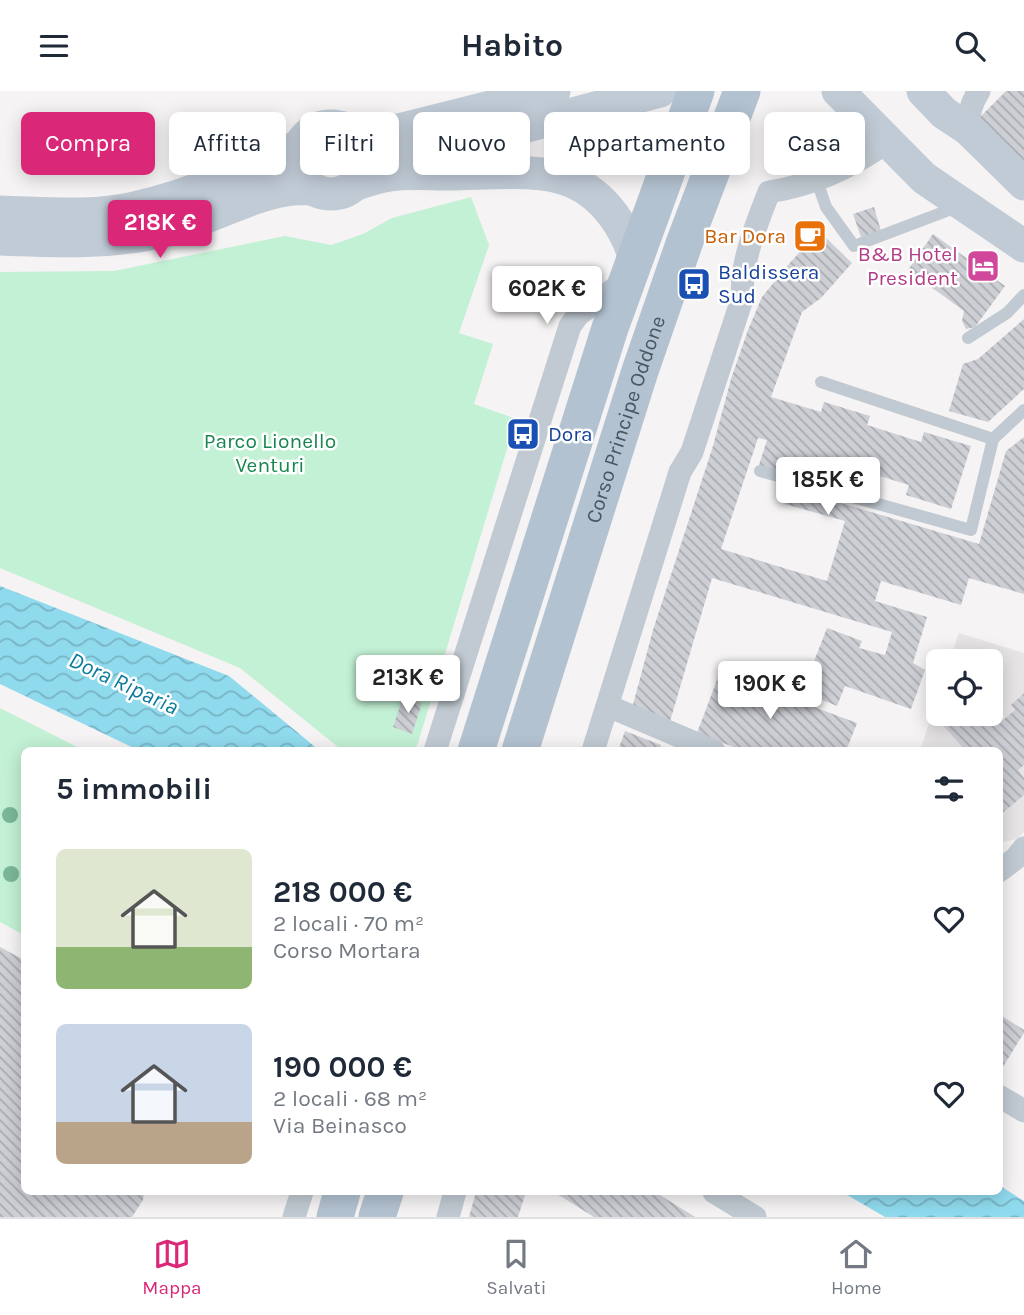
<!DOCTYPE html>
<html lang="it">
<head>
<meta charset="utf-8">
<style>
	body { margin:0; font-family:Karla,sans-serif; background:#f2f2f3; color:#1f2937; height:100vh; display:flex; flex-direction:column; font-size:26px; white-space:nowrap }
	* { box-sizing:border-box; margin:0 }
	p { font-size:23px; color:#747a83 }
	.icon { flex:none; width:38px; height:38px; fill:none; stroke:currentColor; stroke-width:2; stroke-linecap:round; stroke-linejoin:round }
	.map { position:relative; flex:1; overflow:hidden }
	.drawer { position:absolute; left:21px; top:656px; width:982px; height:448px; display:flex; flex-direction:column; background:#fff; border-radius:10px; box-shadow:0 4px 18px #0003 }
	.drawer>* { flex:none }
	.hud { position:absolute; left:21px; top:21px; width:984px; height:63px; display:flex; gap:14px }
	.buttons { position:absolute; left:926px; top:558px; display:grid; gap:14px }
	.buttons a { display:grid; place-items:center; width:77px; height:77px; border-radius:10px; background:#fff; box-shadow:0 4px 18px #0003; font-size:35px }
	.price { position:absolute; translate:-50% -60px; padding:0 16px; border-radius:7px; background:#fff; color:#222; font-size:23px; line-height:46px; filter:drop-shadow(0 2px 4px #0008) }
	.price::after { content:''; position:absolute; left:50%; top:42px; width:21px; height:16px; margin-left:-10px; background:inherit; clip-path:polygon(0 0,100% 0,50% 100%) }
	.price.active { background:#db2777; color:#fff }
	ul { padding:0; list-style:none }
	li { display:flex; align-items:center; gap:21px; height:175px; padding:0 35px }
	li span { display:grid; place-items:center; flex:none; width:196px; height:140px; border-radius:10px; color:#555 }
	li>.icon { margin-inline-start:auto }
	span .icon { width:84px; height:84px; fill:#fffc; stroke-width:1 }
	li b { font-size:30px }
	h2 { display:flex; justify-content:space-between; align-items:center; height:84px; padding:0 35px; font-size:30px }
	.tag { padding:0 24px; border-radius:10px; background:#fff; box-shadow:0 4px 18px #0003; font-size:24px; line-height:63px }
	.tag.active { background:#db2777; color:#fff }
	header { display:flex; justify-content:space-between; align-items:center; height:91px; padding:0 35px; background:#fff; font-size:32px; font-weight:700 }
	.dock { display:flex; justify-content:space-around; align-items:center; height:98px; border-top:2px solid #e0e1e3; background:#fff; font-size:19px; color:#747a83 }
	.dock a { display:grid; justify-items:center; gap:4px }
	.dock .active { color:#db2777 }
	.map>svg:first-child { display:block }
	.education { fill:#e6e4e5 }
	.green { fill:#c3f1d5 }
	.water { fill:url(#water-waves) }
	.building { fill:url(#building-back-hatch) }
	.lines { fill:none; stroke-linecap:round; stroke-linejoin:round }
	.lane { stroke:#c1cad2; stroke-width:12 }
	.street { stroke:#c1cad2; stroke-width:23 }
	.secondary { stroke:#c1cbd6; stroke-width:33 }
	.primary { stroke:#b3c2d1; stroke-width:37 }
	.tree { fill:#7bb799 }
	.labels { text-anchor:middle; stroke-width:5; stroke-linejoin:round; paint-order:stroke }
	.food-label { font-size:21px; fill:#c56008; stroke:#fff; text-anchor:end }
	.hotel-label { font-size:21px; fill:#b23c85; stroke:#fff; text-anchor:end }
	.transit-label { font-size:21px; fill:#164399; stroke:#fff; text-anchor:start }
	.street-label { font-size:21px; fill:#4a5661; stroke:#fff }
	.park-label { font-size:21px; fill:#17864f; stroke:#fff }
	.water-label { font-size:23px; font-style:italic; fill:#0c7c9b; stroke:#fff }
</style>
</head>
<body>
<header><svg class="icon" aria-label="menu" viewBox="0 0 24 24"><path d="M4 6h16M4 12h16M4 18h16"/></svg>Habito<svg class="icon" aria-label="search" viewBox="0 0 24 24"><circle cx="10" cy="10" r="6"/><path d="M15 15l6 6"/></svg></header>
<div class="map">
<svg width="1024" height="1126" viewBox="0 0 1024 1126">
	<defs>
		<pattern id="water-waves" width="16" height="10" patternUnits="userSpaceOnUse" patternTransform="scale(1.75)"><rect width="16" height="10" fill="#90daee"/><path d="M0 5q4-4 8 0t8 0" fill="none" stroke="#78b4c4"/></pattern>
		<pattern id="building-back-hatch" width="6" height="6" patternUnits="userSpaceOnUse" patternTransform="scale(1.75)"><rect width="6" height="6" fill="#cdcfd5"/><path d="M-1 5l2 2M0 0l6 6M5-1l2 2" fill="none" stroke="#a8abb0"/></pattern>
	</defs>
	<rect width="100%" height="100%" fill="#f5f3f3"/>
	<polygon class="education" points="959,542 1024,562 1024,741 1017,748 999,752 999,660 920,660 938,605 938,623 990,623 990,570 949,570"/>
	<g class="green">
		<circle cx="331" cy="68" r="16"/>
		<polygon points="471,106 489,154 459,242 493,253 474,313 516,328 418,652 414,660 343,660 240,577 0,477 0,181 114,180 285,145 331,154 363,143 392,127"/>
		<polygon points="0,617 85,660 24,660 24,844 0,831"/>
	</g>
	<g class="water">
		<polygon points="0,495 229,585 320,660 140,660 0,593"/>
		<polygon points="999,1094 1024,1110 1024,1126 885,1126 842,1101 999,1101"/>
	</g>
	<g class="building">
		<polygon points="1006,0 1024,0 1024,79 977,29"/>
		<polygon points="874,116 881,140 861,146 853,123"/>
		<polygon points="819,140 852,172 821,207 802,221 771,306 821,321 824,311 870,325 867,334 921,351 924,341 971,355 951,418 906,404 909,394 850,376 842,400 759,374 767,349 758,347 721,458 827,490 845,430 785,413 790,397 979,453 1006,360 1024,346 1024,503 969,487 961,514 881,490 875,510 927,526 913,572 925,579 911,618 845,595 837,615 802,601 827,537 862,550 859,557 885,564 892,541 712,487 669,634 631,621 653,539 713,355 731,288 748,239 762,206 788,174"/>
		<polygon points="933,143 1005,195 975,236 966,238 962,230 964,220 908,179"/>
		<polygon points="1024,228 1024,298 988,331 949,320 963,273 978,268"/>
		<polygon points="720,581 857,632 846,660 744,660 697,642"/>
		<polygon points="1024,602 1024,674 1018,679 1024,687 1024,704 999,725 999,660 986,660 984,658 983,660 966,660 941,632 952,623 990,623 990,615 1003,629 1015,619 1011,614"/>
		<polygon points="403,606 422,612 412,643 393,636"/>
		<polygon points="625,640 661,654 660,660 618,660"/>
		<polygon points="0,856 24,869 24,1101 144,1101 143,1109 132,1126 0,1126"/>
		<polygon points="999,923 1024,939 1024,942 999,982"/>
		<polygon points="476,1101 526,1101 518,1126 469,1126"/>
		<polygon points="554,1101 655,1101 695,1126 594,1126"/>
	</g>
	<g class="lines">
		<g class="lane">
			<polyline points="817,90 826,116 854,155 957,116"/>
			<polyline points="968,247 1007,222 1024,204"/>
			<polyline points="821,291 993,348"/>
			<polyline points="760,380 971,439 993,348 1024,319"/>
		</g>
		<g class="street">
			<path d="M968 38C968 23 971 12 979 0"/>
			<polyline points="608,615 714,660"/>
			<polyline points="435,660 570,235 578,224 625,190"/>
			<path d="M593 660 680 381 692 361 743 205C739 175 758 129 769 101 814 94 851 77 887 51"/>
			<polyline points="999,780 1015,768 1024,757"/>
			<polyline points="999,1005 1024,1020"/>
			<polyline points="714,1101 755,1126"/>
			<polyline points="294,1126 302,1101"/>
			<polyline points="448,1126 455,1101"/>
		</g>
		<g class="secondary">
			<polyline points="838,0 924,87 1024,155"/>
			<polyline points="923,0 944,22 968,38 1024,93"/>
			<circle cx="331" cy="69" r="34"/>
			<polyline points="359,49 554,0"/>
			<polyline points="390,71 660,0"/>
			<path d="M354 94C366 90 378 85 390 84 410 81 430 83 450 83 486 83 540 76 573 91 604 104 626 137 635 168"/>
			<path d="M0 121C44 122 91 127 134 117 192 104 248 79 301 54"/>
			<path d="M0 148C54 150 107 153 159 141 202 132 244 106 286 99 294 97 304 98 312 98"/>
		</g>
		<g class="primary">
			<polyline points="476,660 610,237 696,0"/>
			<path id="s1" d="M520 660 640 280 685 150 742 0"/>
			<polyline points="335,1126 342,1101"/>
			<polyline points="377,1126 385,1101"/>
		</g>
	</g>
	<g class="tree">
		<circle cx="10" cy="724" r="8"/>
		<circle cx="11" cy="783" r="8"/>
	</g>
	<defs>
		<symbol id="cafe-square" viewBox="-11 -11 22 22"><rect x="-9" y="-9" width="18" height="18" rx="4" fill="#e8710a" stroke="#fff"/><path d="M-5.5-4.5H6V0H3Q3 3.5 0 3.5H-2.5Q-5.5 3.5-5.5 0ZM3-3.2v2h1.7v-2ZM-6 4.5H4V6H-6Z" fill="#fff"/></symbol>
		<symbol id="hotel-square" viewBox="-11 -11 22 22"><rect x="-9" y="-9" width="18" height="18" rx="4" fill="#d1479c" stroke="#fff"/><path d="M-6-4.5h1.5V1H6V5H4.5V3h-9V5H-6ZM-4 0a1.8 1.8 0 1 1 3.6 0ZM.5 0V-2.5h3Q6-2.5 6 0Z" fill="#fff"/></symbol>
		<symbol id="bus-square" viewBox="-11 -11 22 22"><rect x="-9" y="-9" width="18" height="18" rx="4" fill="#1a4fb4" stroke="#fff"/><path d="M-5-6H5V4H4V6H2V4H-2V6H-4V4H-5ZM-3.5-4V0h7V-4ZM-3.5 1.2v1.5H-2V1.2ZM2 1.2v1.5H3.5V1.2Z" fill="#fff"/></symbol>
	</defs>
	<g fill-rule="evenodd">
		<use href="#cafe-square" x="791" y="126" width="38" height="38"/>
		<use href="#hotel-square" x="964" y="156" width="38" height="38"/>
		<use href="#bus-square" x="675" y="174" width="38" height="38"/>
		<use href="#bus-square" x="504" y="324" width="38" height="38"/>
	</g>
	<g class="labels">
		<g class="food-label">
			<text x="786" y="152">Bar Dora</text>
		</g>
		<g class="hotel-label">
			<text x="958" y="170">B&amp;B Hotel<tspan x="958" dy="24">President</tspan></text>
		</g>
		<g class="transit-label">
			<text x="718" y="188">Baldissera<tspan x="718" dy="24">Sud</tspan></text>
			<text x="548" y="350">Dora</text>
		</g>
		<g class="street-label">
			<text dy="7" stroke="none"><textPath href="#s1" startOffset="348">Corso Principe Oddone</textPath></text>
		</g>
		<g class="park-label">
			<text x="270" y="357">Parco Lionello<tspan x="270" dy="24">Venturi</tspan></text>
		</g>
		<g class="water-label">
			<text transform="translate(124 592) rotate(25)" y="8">Dora Riparia</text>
		</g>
	</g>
</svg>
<div class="buttons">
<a><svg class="icon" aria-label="locate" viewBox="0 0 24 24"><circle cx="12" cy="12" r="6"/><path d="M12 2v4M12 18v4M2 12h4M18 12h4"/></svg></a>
</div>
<b class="price active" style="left:160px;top:169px">218K €</b>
<b class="price" style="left:547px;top:235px">602K €</b>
<b class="price" style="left:828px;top:426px">185K €</b>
<b class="price" style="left:408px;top:624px">213K €</b>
<b class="price" style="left:770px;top:630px">190K €</b>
<div class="hud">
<a class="tag active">Compra</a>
<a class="tag">Affitta</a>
<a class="tag">Filtri</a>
<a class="tag">Nuovo</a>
<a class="tag">Appartamento</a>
<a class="tag">Casa</a>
</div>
<section class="drawer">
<h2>5 immobili<svg class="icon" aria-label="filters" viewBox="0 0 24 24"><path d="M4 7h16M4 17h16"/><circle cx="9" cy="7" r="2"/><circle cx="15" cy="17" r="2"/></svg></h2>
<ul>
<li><span style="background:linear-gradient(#dfe7d0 70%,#8fb573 0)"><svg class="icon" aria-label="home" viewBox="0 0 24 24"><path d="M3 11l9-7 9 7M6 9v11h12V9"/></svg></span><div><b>218 000 €</b><p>2 locali · 70 m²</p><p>Corso Mortara</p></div><svg class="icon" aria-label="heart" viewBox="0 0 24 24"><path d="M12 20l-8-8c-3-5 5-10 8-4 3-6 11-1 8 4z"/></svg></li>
<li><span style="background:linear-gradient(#c9d6e8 70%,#b9a48a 0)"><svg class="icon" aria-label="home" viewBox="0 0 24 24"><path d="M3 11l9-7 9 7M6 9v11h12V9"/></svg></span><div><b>190 000 €</b><p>2 locali · 68 m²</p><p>Via Beinasco</p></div><svg class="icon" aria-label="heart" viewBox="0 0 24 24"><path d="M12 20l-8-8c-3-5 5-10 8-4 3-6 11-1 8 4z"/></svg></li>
</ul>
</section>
</div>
<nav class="dock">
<a class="active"><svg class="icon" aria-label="map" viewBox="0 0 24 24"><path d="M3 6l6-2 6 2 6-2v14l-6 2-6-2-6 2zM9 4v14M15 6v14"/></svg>Mappa</a>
<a><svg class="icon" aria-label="saved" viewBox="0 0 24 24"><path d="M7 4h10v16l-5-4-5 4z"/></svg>Salvati</a>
<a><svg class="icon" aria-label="home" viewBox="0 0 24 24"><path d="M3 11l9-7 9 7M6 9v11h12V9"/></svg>Home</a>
</nav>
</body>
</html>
